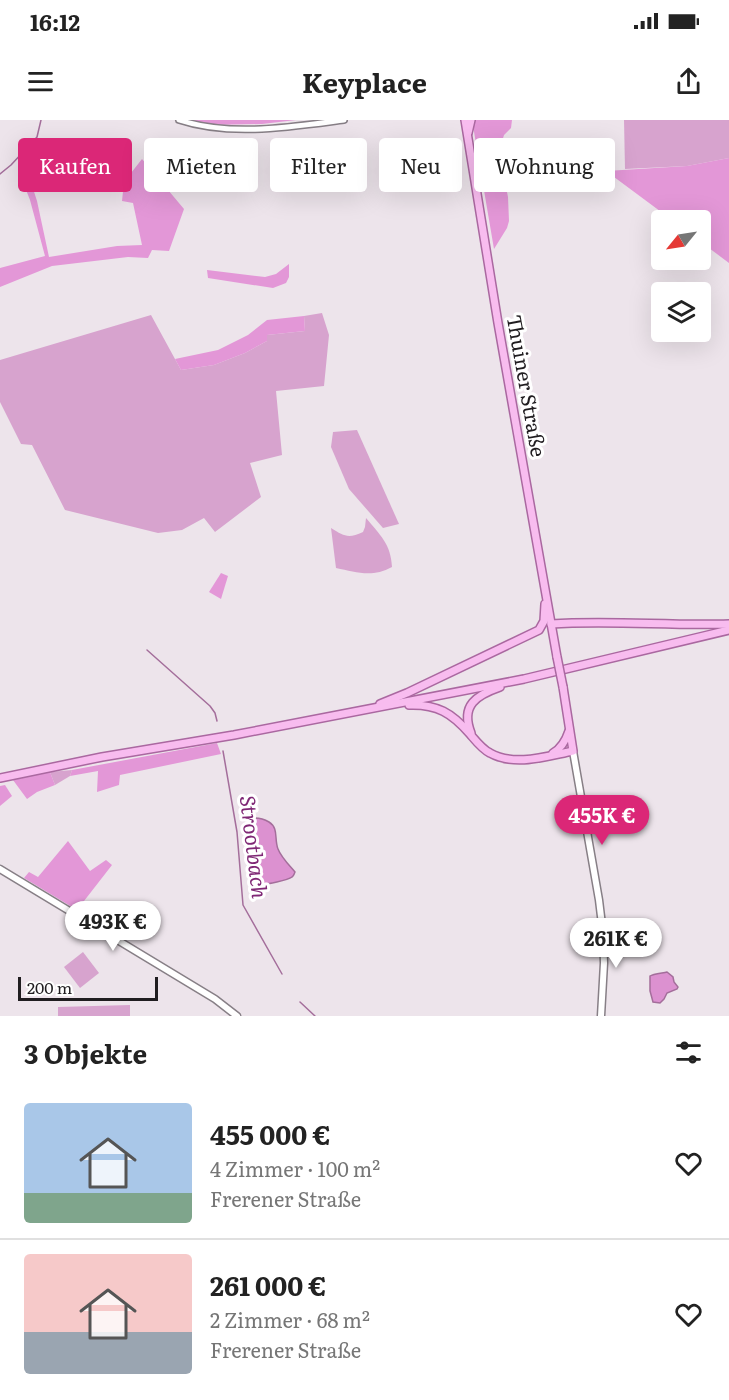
<!DOCTYPE html>
<html lang="de">
<head>
<meta charset="utf-8">
<style>
	body { margin:0; font-family:Literata,serif; background:#f6f6f6; color:#222; height:100vh; display:flex; flex-direction:column; font-size:22px; white-space:nowrap }
	* { box-sizing:border-box; margin:0 }
	p { font-size:20px; color:#767676 }
	.icon { flex:none; width:33px; height:33px; fill:none; stroke:currentColor; stroke-width:2; stroke-linecap:round; stroke-linejoin:round }
	.map { position:relative; height:896px; overflow:hidden }
	.sheet { display:flex; flex-direction:column; background:#fff; flex:1 }
	.sheet>* { flex:none }
	.hud { position:absolute; left:18px; top:18px; width:693px; height:54px; display:flex; gap:12px }
	.needle { width:39px; rotate:240deg }
	.fabs { position:absolute; left:651px; top:90px; display:grid; gap:12px }
	.fabs a { display:grid; place-items:center; width:60px; height:60px; border-radius:6px; background:#fff; box-shadow:0 6px 24px #0002; font-size:30px }
	.scale { position:absolute; left:18px; bottom:15px; width:140px; box-sizing:border-box; padding-left:6px; border:3px solid #201d20; border-top:0; font-size:16px; line-height:21px; white-space:nowrap; color:#201d20; -webkit-text-stroke:4px #fff; paint-order:stroke }
	.price { position:absolute; translate:-50% -51px; padding:0 14px; border-radius:21px; background:#fff; color:#222; font-size:20px; line-height:39px; filter:drop-shadow(0 2px 3px #0008) }
	.price::after { content:''; position:absolute; left:50%; top:36px; width:18px; height:14px; margin-left:-9px; background:inherit; clip-path:polygon(0 0,100% 0,50% 100%) }
	.price.on { background:#db2777; color:#fff }
	ul { padding:0; list-style:none }
	li { display:flex; align-items:center; gap:18px; height:150px; padding:0 24px }
	li+li { border-top:2px solid #e0e0e0 }
	li span { display:grid; place-items:center; flex:none; width:168px; height:120px; border-radius:6px; color:#555 }
	li>.icon { margin-inline-start:auto }
	span .icon { width:72px; height:72px; fill:#fffc; stroke-width:1 }
	li b { font-size:26px }
	h2 { display:flex; justify-content:space-between; align-items:center; height:72px; padding:0 24px; font-size:26px }
	.tag { padding:0 21px; border-radius:6px; background:#fff; box-shadow:0 6px 24px #0002; font-size:21px; line-height:54px }
	.tag.on { background:#db2777; color:#fff }
	.status { display:flex; justify-content:space-between; align-items:center; height:42px; padding:0 30px; background:#fff; direction:ltr }
	.status svg { height:16px; fill:currentColor }
	header { display:flex; justify-content:space-between; align-items:center; height:78px; padding:0 24px; background:#fff; font-size:27px; font-weight:700 }
	.map>svg:first-child { display:block }
	.green { fill:#d7a3ce }
	.forest { fill:#e397d7 }
	.water { fill:#dc91d0; stroke:#a46e9b; stroke-width:1.5 }
	.lines { fill:none; stroke-linecap:round; stroke-linejoin:round }
	.stream { stroke:#a46e9b; stroke-width:1.5 }
	.tertiary-casing { stroke:#877f86; stroke-width:8 }
	.secondary-casing { stroke:#877f86; stroke-width:9 }
	.primary-casing { stroke:#aa68a0; stroke-width:10 }
	.tertiary { stroke:#fff; stroke-width:5 }
	.secondary { stroke:#fff; stroke-width:6 }
	.primary { stroke:#f8bcef; stroke-width:7 }
	.primary-bridge-casing { stroke:#aa68a0; stroke-width:10; stroke-linecap:butt }
	.primary-bridge { stroke:#f8bcef; stroke-width:7 }
	.labels { text-anchor:middle; stroke-width:6; stroke-linejoin:round; paint-order:stroke }
	.street-label { font-size:20px; fill:#201d20; stroke:#fff }
	.water-label { font-size:21px; font-style:italic; fill:#7f2775; stroke:#fff }
</style>
</head>
<body>
<div class="status"><b>16:12</b><svg viewBox="0 0 49 12"><path d="M0 12V9h3v3zM5 12V6h3v6zM10 12V3h3v9zM15 12V0h3v12zM26 1h20v11H26zM47 4h2v5h-2z"/></svg></div>
<header><svg class="icon" aria-label="menu" viewBox="0 0 24 24"><path d="M4 6h16M4 12h16M4 18h16"/></svg>Keyplace<svg class="icon" aria-label="share" viewBox="0 0 24 24"><path d="M12 15V3M7 8l5-5 5 5M5 13v7h14v-7"/></svg></header>
<div class="map">
<svg width="729" height="896" viewBox="0 0 729 896">
	<rect width="100%" height="100%" fill="#ede4eb"/>
	<g class="green">
		<polygon points="624,0 729,0 729,38 687,46 625,49"/>
		<polygon points="322,193 329,215 324,266 276,271 282,335 250,343 261,377 215,412 204,398 182,410 158,413 65,390 32,325 21,324 0,282 0,240 151,195 181,250 214,245 245,233 267,221 267,215 305,211 304,196"/>
		<polygon points="357,310 399,404 383,408 349,369 331,327 333,312"/>
		<path d="M366 398C380 415 391 424 392 447 372 458 356 452 336 448L331 408C344 416 348 419 363 412L365 407Z"/>
		<polygon points="72,650 70,656 55,665 50,652"/>
		<polygon points="83,832 99,853 80,868 64,847"/>
		<polygon points="130,885 130,896 58,896 58,887"/>
	</g>
	<g class="forest">
		<polygon points="191,0 296,0 262,4 210,5"/>
		<polygon points="472,0 512,0 511,8 504,15 500,28 500,37 508,77 509,101 507,108 494,129"/>
		<polygon points="729,38 729,143 701,122 700,100 672,100 606,51 687,46"/>
		<polygon points="142,39 184,89 169,131 152,130 148,138 128,137 52,146 0,167 0,148 45,136 30,80 19,52 26,47 37,81 49,137 117,126 142,125 133,83 122,81 124,62"/>
		<polygon points="289,144 289,157 286,163 273,168 208,158 207,150 265,157 276,154"/>
		<polygon points="304,196 305,211 267,215 267,221 245,233 214,245 181,250 175,239 218,230 248,215 267,200"/>
		<polygon points="221,453 228,456 221,479 209,472"/>
		<polygon points="217,623 221,634 120,655 119,665 97,672 98,651 70,656 72,650"/>
		<polygon points="50,652 55,665 37,672 27,679 13,660"/>
		<polygon points="5,665 12,676 0,686 0,666"/>
		<polygon points="68,721 90,751 106,740 112,745 77,790 24,758 29,752 38,757"/>
	</g>
	<g class="water">
		<path d="M255 698C261 698 264 699 269 702 279 708 274 719 278 729 281 737 289 745 295 752 294 754 294 756 292 757 288 760 266 765 261 764 253 751 264 721 252 710L253 706 251 702Z"/>
		<path d="M667 852 673 857 674 862 678 867 677 869 667 873 664 879 660 883 653 882 650 871V856C653 854 663 853 667 852Z"/>
	</g>
	<g class="lines">
		<g class="stream">
			<polyline points="0,54 11,45 37,17 41,0"/>
			<polyline points="147,530 210,586 215,593 217,601"/>
			<polyline points="223,631 237,712 243,785 282,854"/>
			<polyline points="300,882 315,896"/>
		</g>
		<defs>
			<path id="tertiary" d="M179 0C230 17 291 7 344 0"/>
			<g id="secondary">
				<polyline points="573,631 599,780 603,813 604,843 601,896"/>
				<polyline points="0,749 215,879 237,896"/>
			</g>
			<g id="primary">
				<polyline points="465,0 498,203 557,537"/>
				<polyline points="468,13 471,0"/>
				<path d="M551 504C610 500 670 506 729 504"/>
				<polyline points="380,584 407,573 539,510 544,501 545,484"/>
				<path d="M409 585C437 584 452 593 470 614 476 621 482 629 490 633 515 647 547 636 573 631L563 567"/>
				<path d="M471 613C460 585 477 575 500 567"/>
				<path d="M553 633C562 628 566 620 569 611"/>
				<polyline points="0,658 102,637 234,615 524,559 729,510"/>
			</g>
		</defs>
		<use href="#tertiary" class="tertiary-casing"/>
		<use href="#secondary" class="secondary-casing"/>
		<use href="#primary" class="primary-casing"/>
		<use href="#tertiary" class="tertiary"/>
		<use href="#secondary" class="secondary"/>
		<use href="#primary" class="primary"/>
		<defs>
			<polyline id="primary-bridge" points="557,537 563,567"/>
		</defs>
		<use href="#primary-bridge" class="primary-bridge-casing"/>
		<use href="#primary-bridge" class="primary-bridge"/>
	</g>
	<g class="labels">
		<g class="street-label">
			<text transform="translate(526 266) rotate(80)" y="7">Thuiner Straße</text>
		</g>
		<g class="water-label">
			<text transform="translate(253 727) rotate(83)" y="7">Strootbach</text>
		</g>
	</g>
</svg>
<div class="fabs">
<a><svg class="needle" viewBox="-14 -14 28 28"><path d="M0-13l5 13h-10z" fill="#e53935"/><path d="M0 13l5-13h-10z" fill="#767676"/></svg></a>
<a><svg class="icon" aria-label="layers" viewBox="0 0 24 24"><path d="M12 4l9 5-9 5-9-5zM3 14l9 5 9-5"/></svg></a>
</div>
<div class="scale">200 m</div>
<b class="price on" style="left:602px;top:726px">455K €</b>
<b class="price" style="left:113px;top:832px">493K €</b>
<b class="price" style="left:616px;top:849px">261K €</b>
<div class="hud">
<a class="tag on">Kaufen</a>
<a class="tag">Mieten</a>
<a class="tag">Filter</a>
<a class="tag">Neu</a>
<a class="tag">Wohnung</a>
</div>
</div>
<section class="sheet">
<h2>3 Objekte<svg class="icon" aria-label="filters" viewBox="0 0 24 24"><path d="M4 7h16M4 17h16"/><circle cx="9" cy="7" r="2"/><circle cx="15" cy="17" r="2"/></svg></h2>
<ul>
<li><span style="background:linear-gradient(#a9c7e8 75%,#7fa58c 0)"><svg class="icon" aria-label="home" viewBox="0 0 24 24"><path d="M3 11l9-7 9 7M6 9v11h12V9"/></svg></span><div><b>455 000 €</b><p>4 Zimmer · 100 m²</p><p>Frerener Straße</p></div><svg class="icon" aria-label="heart" viewBox="0 0 24 24"><path d="M12 20l-8-8c-3-5 5-10 8-4 3-6 11-1 8 4z"/></svg></li>
<li><span style="background:linear-gradient(#f6c9c9 65%,#9aa5b1 0)"><svg class="icon" aria-label="home" viewBox="0 0 24 24"><path d="M3 11l9-7 9 7M6 9v11h12V9"/></svg></span><div><b>261 000 €</b><p>2 Zimmer · 68 m²</p><p>Frerener Straße</p></div><svg class="icon" aria-label="heart" viewBox="0 0 24 24"><path d="M12 20l-8-8c-3-5 5-10 8-4 3-6 11-1 8 4z"/></svg></li>
</ul>
</section>
</body>
</html>
